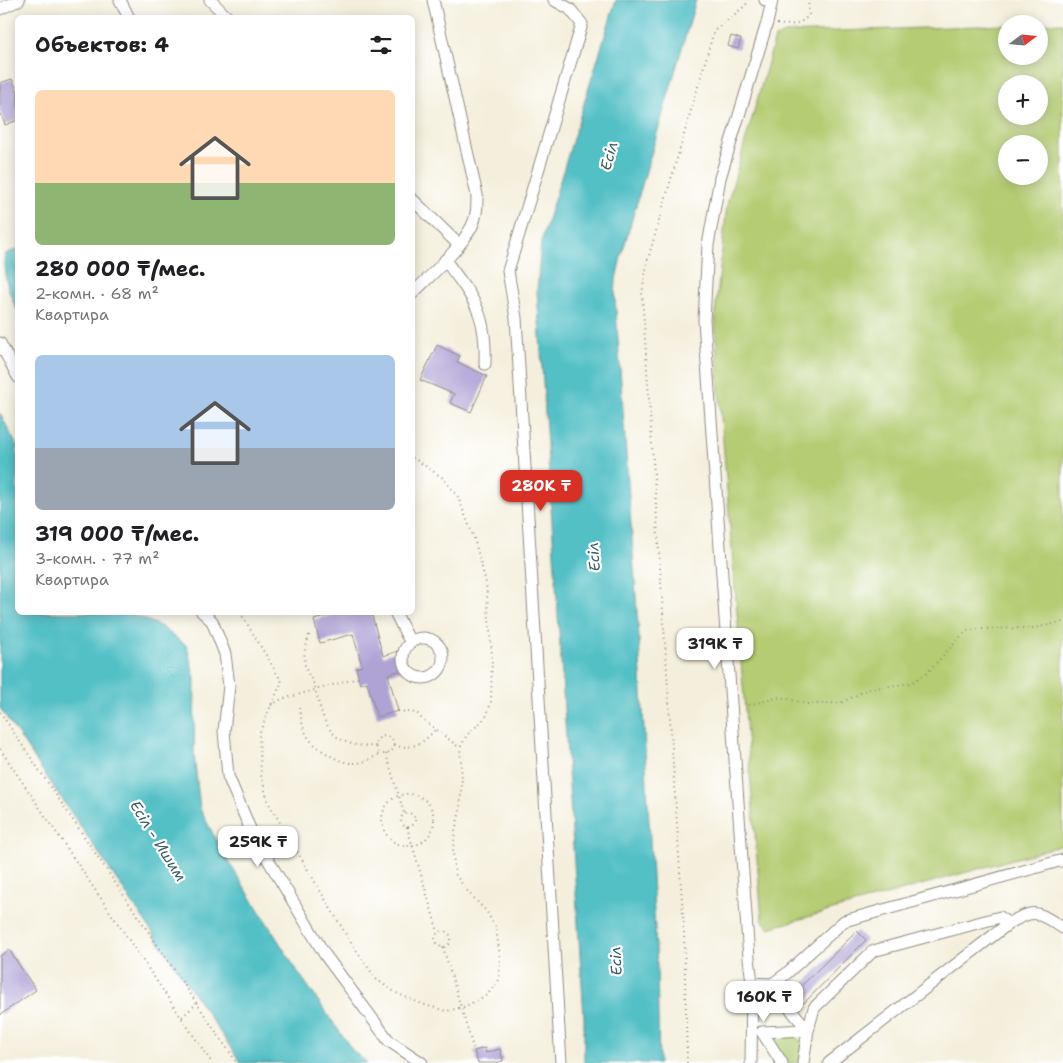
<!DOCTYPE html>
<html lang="ru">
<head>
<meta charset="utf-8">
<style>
	body { margin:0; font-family:"Shantell Sans",sans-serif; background:#f6f6f6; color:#202124; height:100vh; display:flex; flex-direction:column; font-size:19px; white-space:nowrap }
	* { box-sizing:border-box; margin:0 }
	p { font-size:16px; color:#757577 }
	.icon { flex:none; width:28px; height:28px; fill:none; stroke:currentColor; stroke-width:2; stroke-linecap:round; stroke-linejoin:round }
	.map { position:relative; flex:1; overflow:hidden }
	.panel { position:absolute; left:15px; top:15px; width:400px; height:600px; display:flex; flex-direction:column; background:#fff; border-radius:8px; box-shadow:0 2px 12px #0003 }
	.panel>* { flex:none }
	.needle { width:32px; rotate:74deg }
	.controls { position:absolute; left:998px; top:15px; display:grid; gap:10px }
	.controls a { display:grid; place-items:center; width:50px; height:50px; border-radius:50%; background:#fff; box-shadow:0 2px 12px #0003; font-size:25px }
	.price { position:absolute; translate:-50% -42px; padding:0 11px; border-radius:10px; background:#fff; color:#222; font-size:16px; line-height:32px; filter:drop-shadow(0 1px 2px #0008) }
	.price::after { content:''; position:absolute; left:50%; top:30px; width:15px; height:11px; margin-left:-8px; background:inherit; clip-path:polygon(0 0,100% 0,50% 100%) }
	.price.selected { background:#d93025; color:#fff }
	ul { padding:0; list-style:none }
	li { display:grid; align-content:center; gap:10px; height:265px; padding:0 20px }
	li span { display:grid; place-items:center; height:155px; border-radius:8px; color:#555 }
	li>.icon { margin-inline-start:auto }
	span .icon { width:90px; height:90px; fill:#fffc; stroke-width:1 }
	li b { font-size:21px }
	h2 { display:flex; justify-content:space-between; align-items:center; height:60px; padding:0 20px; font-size:21px }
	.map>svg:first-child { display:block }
	.green { fill:#b4cc72; stroke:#707c4e; fill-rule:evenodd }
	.water { fill:#52c0c6; stroke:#3e7678 }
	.building { fill:#afa2d5 }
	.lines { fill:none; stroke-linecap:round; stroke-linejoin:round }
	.minor-casing { stroke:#908d84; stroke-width:13 }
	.path { stroke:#908d84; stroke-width:2; stroke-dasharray:1 4; stroke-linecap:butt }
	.minor { stroke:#fff; stroke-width:11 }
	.labels { text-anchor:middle; stroke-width:4.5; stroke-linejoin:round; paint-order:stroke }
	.water-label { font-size:15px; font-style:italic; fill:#395f61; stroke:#fff }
</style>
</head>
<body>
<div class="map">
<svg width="1063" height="1063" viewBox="0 0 1063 1063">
	<rect width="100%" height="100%" fill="#fff"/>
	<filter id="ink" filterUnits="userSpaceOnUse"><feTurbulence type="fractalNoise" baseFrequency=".02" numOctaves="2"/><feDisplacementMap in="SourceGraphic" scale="10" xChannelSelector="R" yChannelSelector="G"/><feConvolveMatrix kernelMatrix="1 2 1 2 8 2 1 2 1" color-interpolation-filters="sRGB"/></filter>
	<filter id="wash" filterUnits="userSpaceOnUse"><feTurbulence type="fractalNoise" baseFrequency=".0096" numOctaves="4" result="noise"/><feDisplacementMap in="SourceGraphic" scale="20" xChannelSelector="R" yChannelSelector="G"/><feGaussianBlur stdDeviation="1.12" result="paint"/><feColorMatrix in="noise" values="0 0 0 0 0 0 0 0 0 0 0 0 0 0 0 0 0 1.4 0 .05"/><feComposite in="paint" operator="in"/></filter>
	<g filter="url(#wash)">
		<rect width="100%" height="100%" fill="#f4efdc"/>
		<g class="green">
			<path d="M1063 23V845L769 928 762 920 718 379 715 315 727 205 775 38 784 33 1006 25V56H1039V24ZM1006 84H1039V116H1006ZM1006 144H1039V176H1006Z"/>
			<polygon points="774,1036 796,1036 803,1043 799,1063 788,1063 773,1040"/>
		</g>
		<g class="water">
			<polygon points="616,0 696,0 621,257 616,279 615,297 639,639 657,967 659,1063 584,1063 584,1017 537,290 541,242"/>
			<path d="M17 249V310C10 297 0 266 6 254 9 252 14 251 17 249Z"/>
			<polygon points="0,413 17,446 18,612 130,613 160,626 187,646 195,679 194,755 200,809 223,853 296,969 353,1051 367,1063 241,1063 0,708"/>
		</g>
		<g id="blocks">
			<g class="building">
				<polygon points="731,36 741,39 738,49 728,46"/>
				<polygon points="12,79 18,92 18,120 5,125 0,111 0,83"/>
				<polygon points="437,345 460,356 457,362 487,376 471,412 450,403 454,394 420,380"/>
				<polygon points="341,612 371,612 383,656 398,651 403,670 388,674 398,711 377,717 367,682 360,684 356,668 362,666 353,634 320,643 314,620"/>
				<polygon points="857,931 866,940 804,1003 794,993"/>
				<polygon points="9,950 36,990 0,1015 0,956"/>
				<polygon points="485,1048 486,1053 500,1049 503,1061 495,1063 478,1063 474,1051"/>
			</g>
		</g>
	</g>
	<g filter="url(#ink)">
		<use href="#blocks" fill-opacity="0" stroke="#908d84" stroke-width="1"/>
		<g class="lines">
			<defs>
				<g id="minor">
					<polyline points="120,0 129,18"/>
					<polyline points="210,0 228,18"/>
					<polyline points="554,0 570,9 582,24 508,271 516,318 561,1063"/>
					<polyline points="765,0 772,1 767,23 720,178 708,245 704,320 749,958 752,983 772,984 786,974 844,921 1063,860"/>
					<polyline points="0,9 19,0"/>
					<polyline points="412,199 459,245"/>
					<path d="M445 260C474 299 487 313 485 364"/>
					<path d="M412 294C430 276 461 248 472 226 477 216 477 206 477 195L433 0"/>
					<polyline points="0,343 18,377"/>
					<polyline points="202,612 212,621 225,654 229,686 224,731 228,776 251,831 325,955 389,1041 422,1063"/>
					<polyline points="395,612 407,636 411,641"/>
					<circle cx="423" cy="658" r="20"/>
					<polyline points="772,984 782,999 808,1030 762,1032 782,1063"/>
					<polyline points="751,1063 752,983"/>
					<polyline points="803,1063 808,1030 814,1008 873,951 1000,917 1008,924"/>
					<path d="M829 1063 1008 924C1036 907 1037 912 1063 928"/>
				</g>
			</defs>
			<use href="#minor" class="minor-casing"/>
			<g class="path">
				<path d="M777 24C790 26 800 25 809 15L808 0"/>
				<polyline points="240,612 282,682 271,705 259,734 261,775 268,802 348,938 376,979 396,993 422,1004 446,1011 464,1007 487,995 499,980 500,957 496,928 487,912 468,892 455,874 453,853 455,831 460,811 462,778 460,748 467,735 486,717 491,703 492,655 486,583 474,538 458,497 443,478 412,457"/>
				<path d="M309 635C306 646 302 658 306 669 309 677 315 683 316 691 324 729 334 748 377 746"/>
				<polyline points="271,705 282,699 358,678"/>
				<polyline points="749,705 780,697 808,704 840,703 869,689 911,683 927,673 966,631 978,629 1034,628 1063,622"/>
				<path d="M299 708C301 716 302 727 307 735 311 743 318 748 326 753 348 767 360 766 381 753"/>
				<polyline points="398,711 417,713 421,718 460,748"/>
				<polyline points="0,712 237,1063"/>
				<circle cx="385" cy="745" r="9"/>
				<path d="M394 746C414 749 422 744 435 730"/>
				<polyline points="0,749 212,1063"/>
				<polyline points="386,754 404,813"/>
				<circle cx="408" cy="820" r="26"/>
				<circle cx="408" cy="820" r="7"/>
				<polyline points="407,827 438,932"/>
				<circle cx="443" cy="939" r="8"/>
				<polyline points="443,947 474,1051"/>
				<polyline points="182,1017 197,1003"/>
				<polyline points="687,1063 684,931 642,293 648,259 714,31 746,5 748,0"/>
			</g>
			<use href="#minor" class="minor"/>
		</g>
	</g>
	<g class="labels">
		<g class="water-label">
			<text transform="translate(609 156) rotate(-75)" y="5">Есіл</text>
			<text transform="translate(594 557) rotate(-94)" y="5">Есіл</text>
			<text transform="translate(158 841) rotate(58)" y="5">Есіл - Ишим</text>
			<text transform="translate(616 961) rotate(-93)" y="5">Есіл</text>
		</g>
	</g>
</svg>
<div class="controls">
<a><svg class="needle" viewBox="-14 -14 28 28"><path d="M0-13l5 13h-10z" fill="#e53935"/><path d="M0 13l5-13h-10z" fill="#757577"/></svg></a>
<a>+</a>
<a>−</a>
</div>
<b class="price selected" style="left:541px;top:512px">280K ₸</b>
<b class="price" style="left:715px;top:670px">319K ₸</b>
<b class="price" style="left:258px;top:868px">259K ₸</b>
<b class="price" style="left:764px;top:1023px">160K ₸</b>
<section class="panel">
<h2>Объектов: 4<svg class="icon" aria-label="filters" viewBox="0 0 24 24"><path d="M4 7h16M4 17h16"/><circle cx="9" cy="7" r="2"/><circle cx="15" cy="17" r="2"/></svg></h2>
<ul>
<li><span style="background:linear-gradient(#ffd9b3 60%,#8fb573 0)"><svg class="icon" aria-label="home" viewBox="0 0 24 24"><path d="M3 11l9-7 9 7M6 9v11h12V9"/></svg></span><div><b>280 000 ₸/мес.</b><p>2-комн. · 68 m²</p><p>Квартира</p></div></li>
<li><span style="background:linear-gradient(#a9c7e8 60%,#9aa5b1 0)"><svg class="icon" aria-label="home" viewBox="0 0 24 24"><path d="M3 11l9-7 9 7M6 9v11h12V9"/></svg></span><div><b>319 000 ₸/мес.</b><p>3-комн. · 77 m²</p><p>Квартира</p></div></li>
</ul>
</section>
</div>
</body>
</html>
